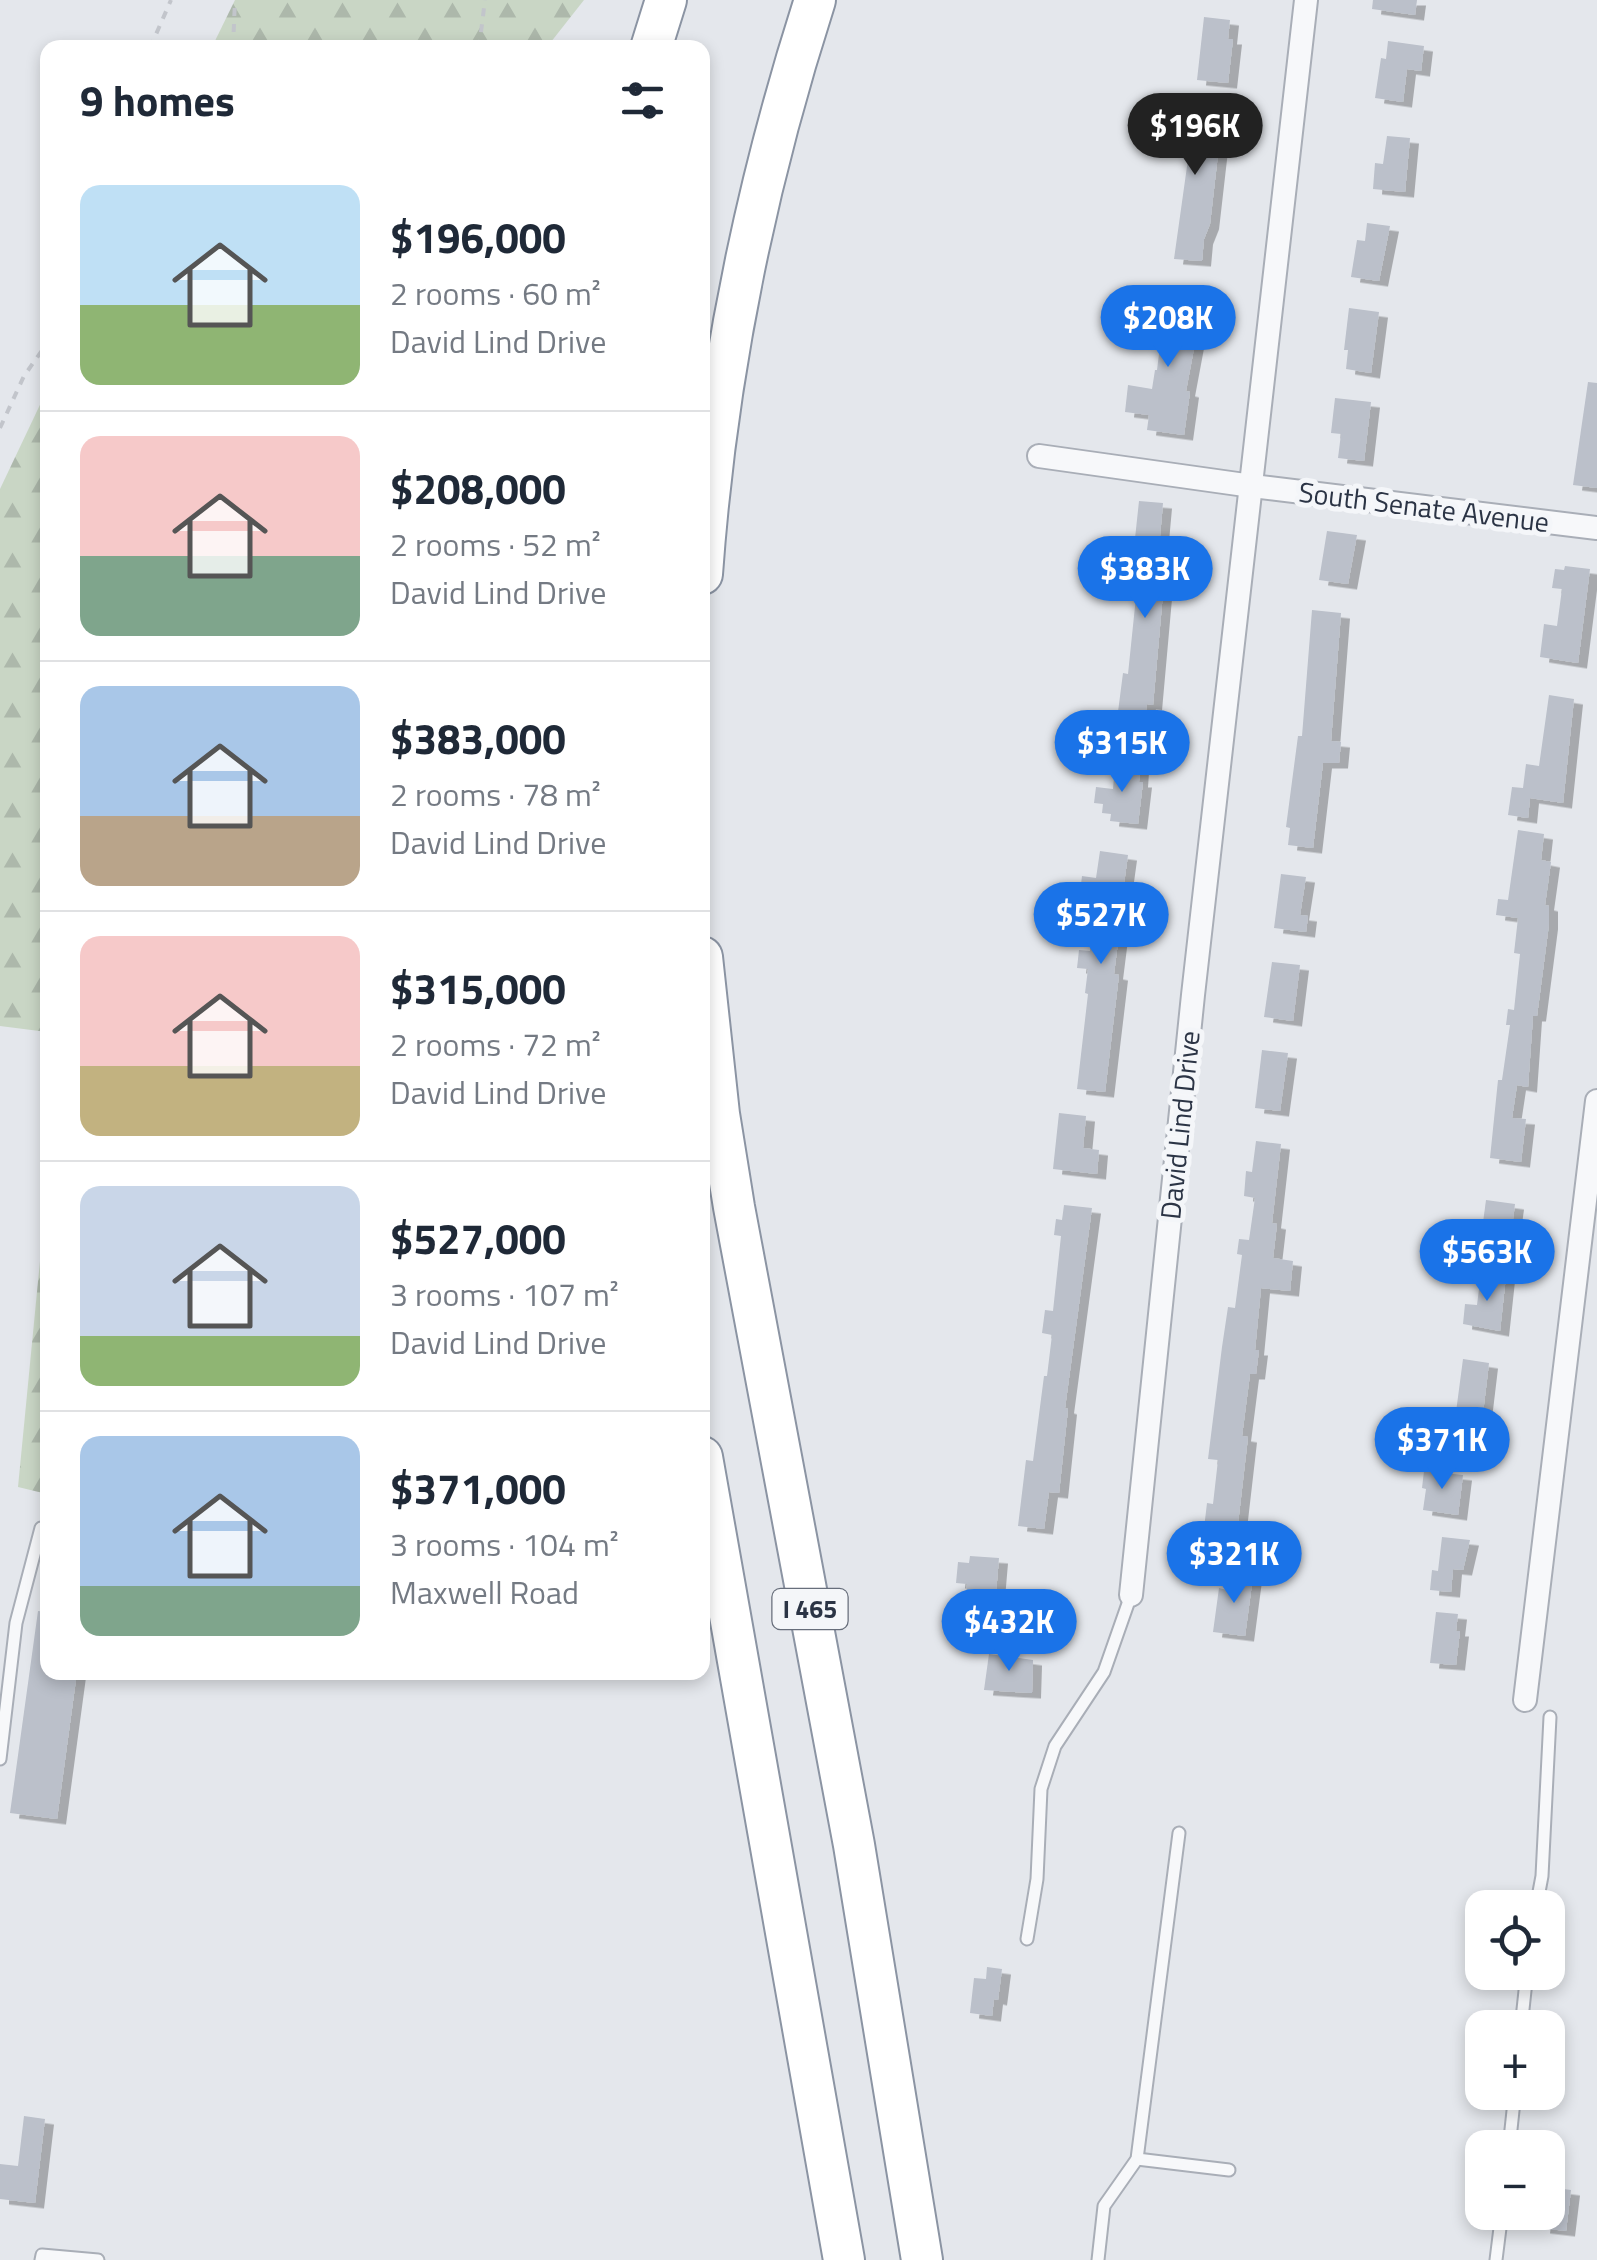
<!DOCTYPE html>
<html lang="en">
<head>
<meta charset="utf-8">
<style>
	body { margin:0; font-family:"Titillium Web",sans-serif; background:#f6f6f7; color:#1f2937; height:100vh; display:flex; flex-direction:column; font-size:38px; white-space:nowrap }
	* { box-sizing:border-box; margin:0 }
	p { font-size:32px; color:#747a83 }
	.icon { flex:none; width:55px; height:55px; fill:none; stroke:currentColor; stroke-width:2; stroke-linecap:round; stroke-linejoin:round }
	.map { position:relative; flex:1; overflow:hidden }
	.side { position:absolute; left:40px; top:40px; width:670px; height:1640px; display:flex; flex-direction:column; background:#fff; border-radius:20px; box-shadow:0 5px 15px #0003 }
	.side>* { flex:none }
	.controls { position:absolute; left:1465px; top:1890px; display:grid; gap:20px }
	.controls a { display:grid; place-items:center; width:100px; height:100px; border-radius:20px; background:#fff; box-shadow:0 5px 15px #0003; font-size:50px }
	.price { position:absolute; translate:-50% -85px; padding:0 22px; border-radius:35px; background:#1a73e8; color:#fff; font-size:32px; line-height:65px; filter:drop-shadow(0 2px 5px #0008) }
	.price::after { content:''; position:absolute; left:50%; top:60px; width:30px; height:22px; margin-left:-15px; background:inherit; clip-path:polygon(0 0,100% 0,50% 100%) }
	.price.on { background:#222; color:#fff }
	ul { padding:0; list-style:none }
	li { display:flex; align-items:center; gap:30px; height:250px; padding:0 40px }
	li+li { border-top:2px solid #e0e1e3 }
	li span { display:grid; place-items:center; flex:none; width:280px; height:200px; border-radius:20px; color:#555 }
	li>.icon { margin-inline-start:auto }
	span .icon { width:120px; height:120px; fill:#fffc; stroke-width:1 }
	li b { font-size:42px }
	h2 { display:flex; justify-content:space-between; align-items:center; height:120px; padding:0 40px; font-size:42px }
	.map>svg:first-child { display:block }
	.forest { fill:url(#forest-firs) }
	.building { fill:#bbc0ca; filter:url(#shadow) }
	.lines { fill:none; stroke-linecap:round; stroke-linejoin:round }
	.lane-casing { stroke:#a9aeb7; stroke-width:15 }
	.street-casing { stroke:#a9aeb7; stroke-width:26 }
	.highway-casing { stroke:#8b94a3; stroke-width:44 }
	.path { stroke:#c2c5cb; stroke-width:4; stroke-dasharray:8 8; stroke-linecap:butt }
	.lane { stroke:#f7f8fa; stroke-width:11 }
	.street { stroke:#f7f8fa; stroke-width:22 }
	.highway { stroke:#fff; stroke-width:40 }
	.labels { text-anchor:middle; stroke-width:10; stroke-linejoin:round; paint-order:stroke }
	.shield { fill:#f4f6f9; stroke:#676e7b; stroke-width:2.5 }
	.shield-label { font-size:25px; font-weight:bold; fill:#2b3445 }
	.street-label { font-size:28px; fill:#2b3445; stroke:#f4f6f9 }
</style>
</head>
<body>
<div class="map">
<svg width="1597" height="2260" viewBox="0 0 1597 2260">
	<defs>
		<pattern id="forest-firs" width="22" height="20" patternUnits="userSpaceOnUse" patternTransform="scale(2.5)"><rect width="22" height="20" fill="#c9d6c5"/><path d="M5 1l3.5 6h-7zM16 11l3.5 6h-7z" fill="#adb8ab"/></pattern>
		<filter id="shadow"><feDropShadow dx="9" dy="5.5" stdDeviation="0" flood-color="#0004"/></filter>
	</defs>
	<rect width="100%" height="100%" fill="#e4e7ec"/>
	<g class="forest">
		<polygon points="235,0 584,0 547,47 212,47"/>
		<polygon points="47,390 48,1032 47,1032 0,1026 0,489"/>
		<polygon points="47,1189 47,1494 18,1487"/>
	</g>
	<g class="building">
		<polygon points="1373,0 1417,0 1415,15 1372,9"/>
		<polygon points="1204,17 1230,20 1228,39 1233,39 1228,83 1197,80"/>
		<polygon points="1388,41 1424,46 1421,71 1407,69 1403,102 1375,98 1381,58 1386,59"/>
		<polygon points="1175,96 1199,99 1196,125 1221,128 1210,224 1204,239 1202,261 1174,259 1190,145 1174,142"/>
		<polygon points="1387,136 1410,138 1405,192 1373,189 1375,163 1383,164"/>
		<polygon points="1367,223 1390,226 1379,281 1351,277 1357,240 1365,241"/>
		<polygon points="1147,298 1173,301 1172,307 1201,311 1186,391 1190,392 1184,435 1147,430 1149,415 1125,412 1128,385 1152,389 1155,370 1157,370 1163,322 1144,320"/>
		<polygon points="1349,308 1379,312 1371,373 1346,369 1348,350 1344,350"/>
		<polygon points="1588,382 1597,383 1597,488 1573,485"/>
		<polygon points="1335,398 1371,402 1364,461 1338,458 1341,434 1331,433"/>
		<polygon points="1139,501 1163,503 1160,536 1171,537 1169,560 1166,560 1153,705 1147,704 1142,738 1115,735 1123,673 1128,674 1140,558 1133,557"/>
		<polygon points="1327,531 1357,535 1348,584 1319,580"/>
		<polygon points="1565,566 1590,569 1578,663 1540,657 1544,624 1557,626 1562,589 1552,588 1555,569 1564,570"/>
		<polygon points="1312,610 1341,613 1331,741 1341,742 1339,763 1323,763 1313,848 1288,845 1290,828 1286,827 1298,736 1302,736"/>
		<polygon points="1549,695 1574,699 1563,803 1530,798 1528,818 1508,815 1512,787 1523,788 1526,764 1539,766"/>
		<polygon points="1115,764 1140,767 1139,782 1143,782 1138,824 1110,821 1111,814 1102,813 1103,804 1094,803 1096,787 1113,789"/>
		<polygon points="1518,830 1544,834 1541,860 1551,862 1545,905 1549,906 1549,924 1537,1016 1533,1016 1528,1087 1517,1085 1512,1118 1526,1119 1521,1162 1490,1158 1498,1080 1502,1080 1510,1025 1506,1025 1508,1009 1514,1010 1520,954 1514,953 1518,918 1496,915 1498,899 1508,900"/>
		<polygon points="1100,851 1128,855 1123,891 1128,892 1125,912 1122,911 1114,974 1119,975 1105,1092 1077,1089 1088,994 1085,993 1088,969 1077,968 1079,950 1090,951 1095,907 1091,907 1092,903 1079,901 1082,876 1096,878"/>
		<polygon points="1281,874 1306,877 1300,915 1308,916 1306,932 1274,928"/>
		<polygon points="1272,962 1300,965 1293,1021 1264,1017"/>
		<polygon points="1262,1050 1288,1053 1280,1111 1255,1108"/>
		<polygon points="1059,1113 1086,1116 1083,1148 1099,1150 1097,1174 1053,1169"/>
		<polygon points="1256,1141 1281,1144 1272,1223 1277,1224 1273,1258 1293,1261 1290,1291 1261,1288 1255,1350 1259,1350 1256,1374 1250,1374 1242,1436 1248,1437 1236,1541 1203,1537 1207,1503 1213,1504 1218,1460 1208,1459 1222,1347 1228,1307 1235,1308 1242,1255 1237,1254 1239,1239 1249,1240 1255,1198 1244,1196 1246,1171 1252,1172"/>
		<polygon points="1486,1200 1515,1204 1511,1234 1482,1230"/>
		<polygon points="1064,1205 1092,1208 1065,1408 1068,1409 1059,1493 1049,1492 1044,1529 1018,1526 1026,1460 1033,1461 1044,1376 1047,1376 1052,1335 1042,1333 1045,1310 1053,1311 1061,1236 1054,1235 1056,1219 1062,1220"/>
		<polygon points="1481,1273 1506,1276 1500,1331 1463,1324 1465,1304 1477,1305"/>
		<polygon points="1463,1359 1489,1363 1483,1413 1487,1413 1484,1435 1463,1433 1466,1413 1456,1412"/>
		<polygon points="1424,1471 1463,1475 1458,1515 1423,1510 1426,1489 1422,1488"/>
		<polygon points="1442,1537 1470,1540 1463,1570 1453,1569 1451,1592 1430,1590 1432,1570 1438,1571"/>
		<polygon points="970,1556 999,1558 996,1593 1014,1595 1011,1619 964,1615 967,1584 956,1583 958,1562 969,1563"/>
		<polygon points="1230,1573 1253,1576 1245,1636 1213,1632 1219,1588 1227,1590"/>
		<polygon points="38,1611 48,1612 48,1672 77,1672 57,1819 10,1813"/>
		<polygon points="1436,1612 1458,1614 1456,1631 1460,1631 1456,1665 1430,1663"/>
		<polygon points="989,1654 1033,1660 1032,1693 984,1690"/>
		<polygon points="987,1967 1002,1969 998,2000 994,1999 992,2016 970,2013 974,1978 986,1979"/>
		<polygon points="24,2116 45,2119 35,2203 0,2199 0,2164 18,2166"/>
		<polygon points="1548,2187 1571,2190 1566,2231 1541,2228 1543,2212 1548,2212"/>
	</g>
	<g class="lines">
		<defs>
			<g id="lane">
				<polyline points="0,1759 16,1623 41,1528"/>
				<polyline points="1536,1908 1542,1876 1550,1717"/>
				<polyline points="1027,1939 1037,1879 1041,1789 1055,1746 1104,1672 1131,1595"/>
				<polyline points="1521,2028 1527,1972"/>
				<polyline points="1509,2148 1515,2092"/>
				<polyline points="1137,2159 1229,2170"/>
				<polyline points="41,2260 42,2255 98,2260"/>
				<polyline points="1098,2260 1104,2206 1137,2159 1179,1833"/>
				<polyline points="1496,2260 1502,2212"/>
			</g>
			<g id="street">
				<polyline points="1039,456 1252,486 1597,528"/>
				<polyline points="1131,1595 1193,995 1306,0"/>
				<polyline points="1525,1700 1597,1101"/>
			</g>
			<g id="highway">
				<polyline points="651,48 666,0"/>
				<path d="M702 574C716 379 755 186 815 0"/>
				<polyline points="702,957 719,1114 734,1207 854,1845 922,2260"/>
				<polyline points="702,1457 844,2260"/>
			</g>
		</defs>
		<use href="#lane" class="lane-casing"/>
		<use href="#street" class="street-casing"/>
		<use href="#highway" class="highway-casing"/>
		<g class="path">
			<polyline points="150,48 171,0"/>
			<polyline points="233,48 235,0"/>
			<polyline points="479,48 485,0"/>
			<polyline points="0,428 24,376 48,342"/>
		</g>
		<use href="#lane" class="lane"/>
		<use href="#street" class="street"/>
		<use href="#highway" class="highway"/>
	</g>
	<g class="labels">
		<rect class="shield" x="772.5" y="1589" width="75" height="40" rx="8"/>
		<g class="shield-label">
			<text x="810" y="1618">I 465</text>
		</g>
		<g class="street-label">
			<text transform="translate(1424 507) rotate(7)" y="10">South Senate Avenue</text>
			<text transform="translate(1180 1125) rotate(-84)" y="10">David Lind Drive</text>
		</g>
	</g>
</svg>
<div class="controls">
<a><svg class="icon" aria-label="locate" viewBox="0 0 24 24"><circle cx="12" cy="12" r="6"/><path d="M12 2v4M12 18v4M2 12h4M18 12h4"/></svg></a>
<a>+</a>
<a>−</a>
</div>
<b class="price on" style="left:1195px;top:178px">$196K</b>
<b class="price" style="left:1168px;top:370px">$208K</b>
<b class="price" style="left:1145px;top:621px">$383K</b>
<b class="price" style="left:1122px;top:795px">$315K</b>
<b class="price" style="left:1101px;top:967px">$527K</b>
<b class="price" style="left:1487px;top:1304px">$563K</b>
<b class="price" style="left:1442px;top:1492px">$371K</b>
<b class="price" style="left:1234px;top:1606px">$321K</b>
<b class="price" style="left:1009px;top:1674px">$432K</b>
<section class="side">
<h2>9 homes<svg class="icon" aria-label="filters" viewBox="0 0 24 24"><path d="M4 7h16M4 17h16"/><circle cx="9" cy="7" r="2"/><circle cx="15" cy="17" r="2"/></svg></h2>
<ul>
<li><span style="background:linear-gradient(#bfe0f5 60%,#8fb573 0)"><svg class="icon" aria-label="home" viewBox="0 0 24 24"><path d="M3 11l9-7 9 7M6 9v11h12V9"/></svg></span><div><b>$196,000</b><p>2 rooms · 60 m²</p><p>David Lind Drive</p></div></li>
<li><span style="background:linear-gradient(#f6c9c9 60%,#7fa58c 0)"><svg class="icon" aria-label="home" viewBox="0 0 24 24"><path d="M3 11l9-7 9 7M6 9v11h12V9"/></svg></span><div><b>$208,000</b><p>2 rooms · 52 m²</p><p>David Lind Drive</p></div></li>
<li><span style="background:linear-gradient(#a9c7e8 65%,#b9a48a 0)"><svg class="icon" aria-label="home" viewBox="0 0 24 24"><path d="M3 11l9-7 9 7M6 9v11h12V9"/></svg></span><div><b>$383,000</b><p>2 rooms · 78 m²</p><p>David Lind Drive</p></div></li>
<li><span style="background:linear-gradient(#f6c9c9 65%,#c2b280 0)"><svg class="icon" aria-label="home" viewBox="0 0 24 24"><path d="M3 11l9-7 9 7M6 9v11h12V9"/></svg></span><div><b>$315,000</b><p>2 rooms · 72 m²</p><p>David Lind Drive</p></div></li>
<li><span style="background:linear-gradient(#c9d6e8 75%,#8fb573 0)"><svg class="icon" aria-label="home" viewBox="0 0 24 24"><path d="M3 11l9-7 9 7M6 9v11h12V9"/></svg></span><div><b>$527,000</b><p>3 rooms · 107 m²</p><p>David Lind Drive</p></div></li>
<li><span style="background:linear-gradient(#a9c7e8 75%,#7fa58c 0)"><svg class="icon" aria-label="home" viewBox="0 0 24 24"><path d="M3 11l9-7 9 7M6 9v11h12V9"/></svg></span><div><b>$371,000</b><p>3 rooms · 104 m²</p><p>Maxwell Road</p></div></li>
</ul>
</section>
</div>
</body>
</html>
